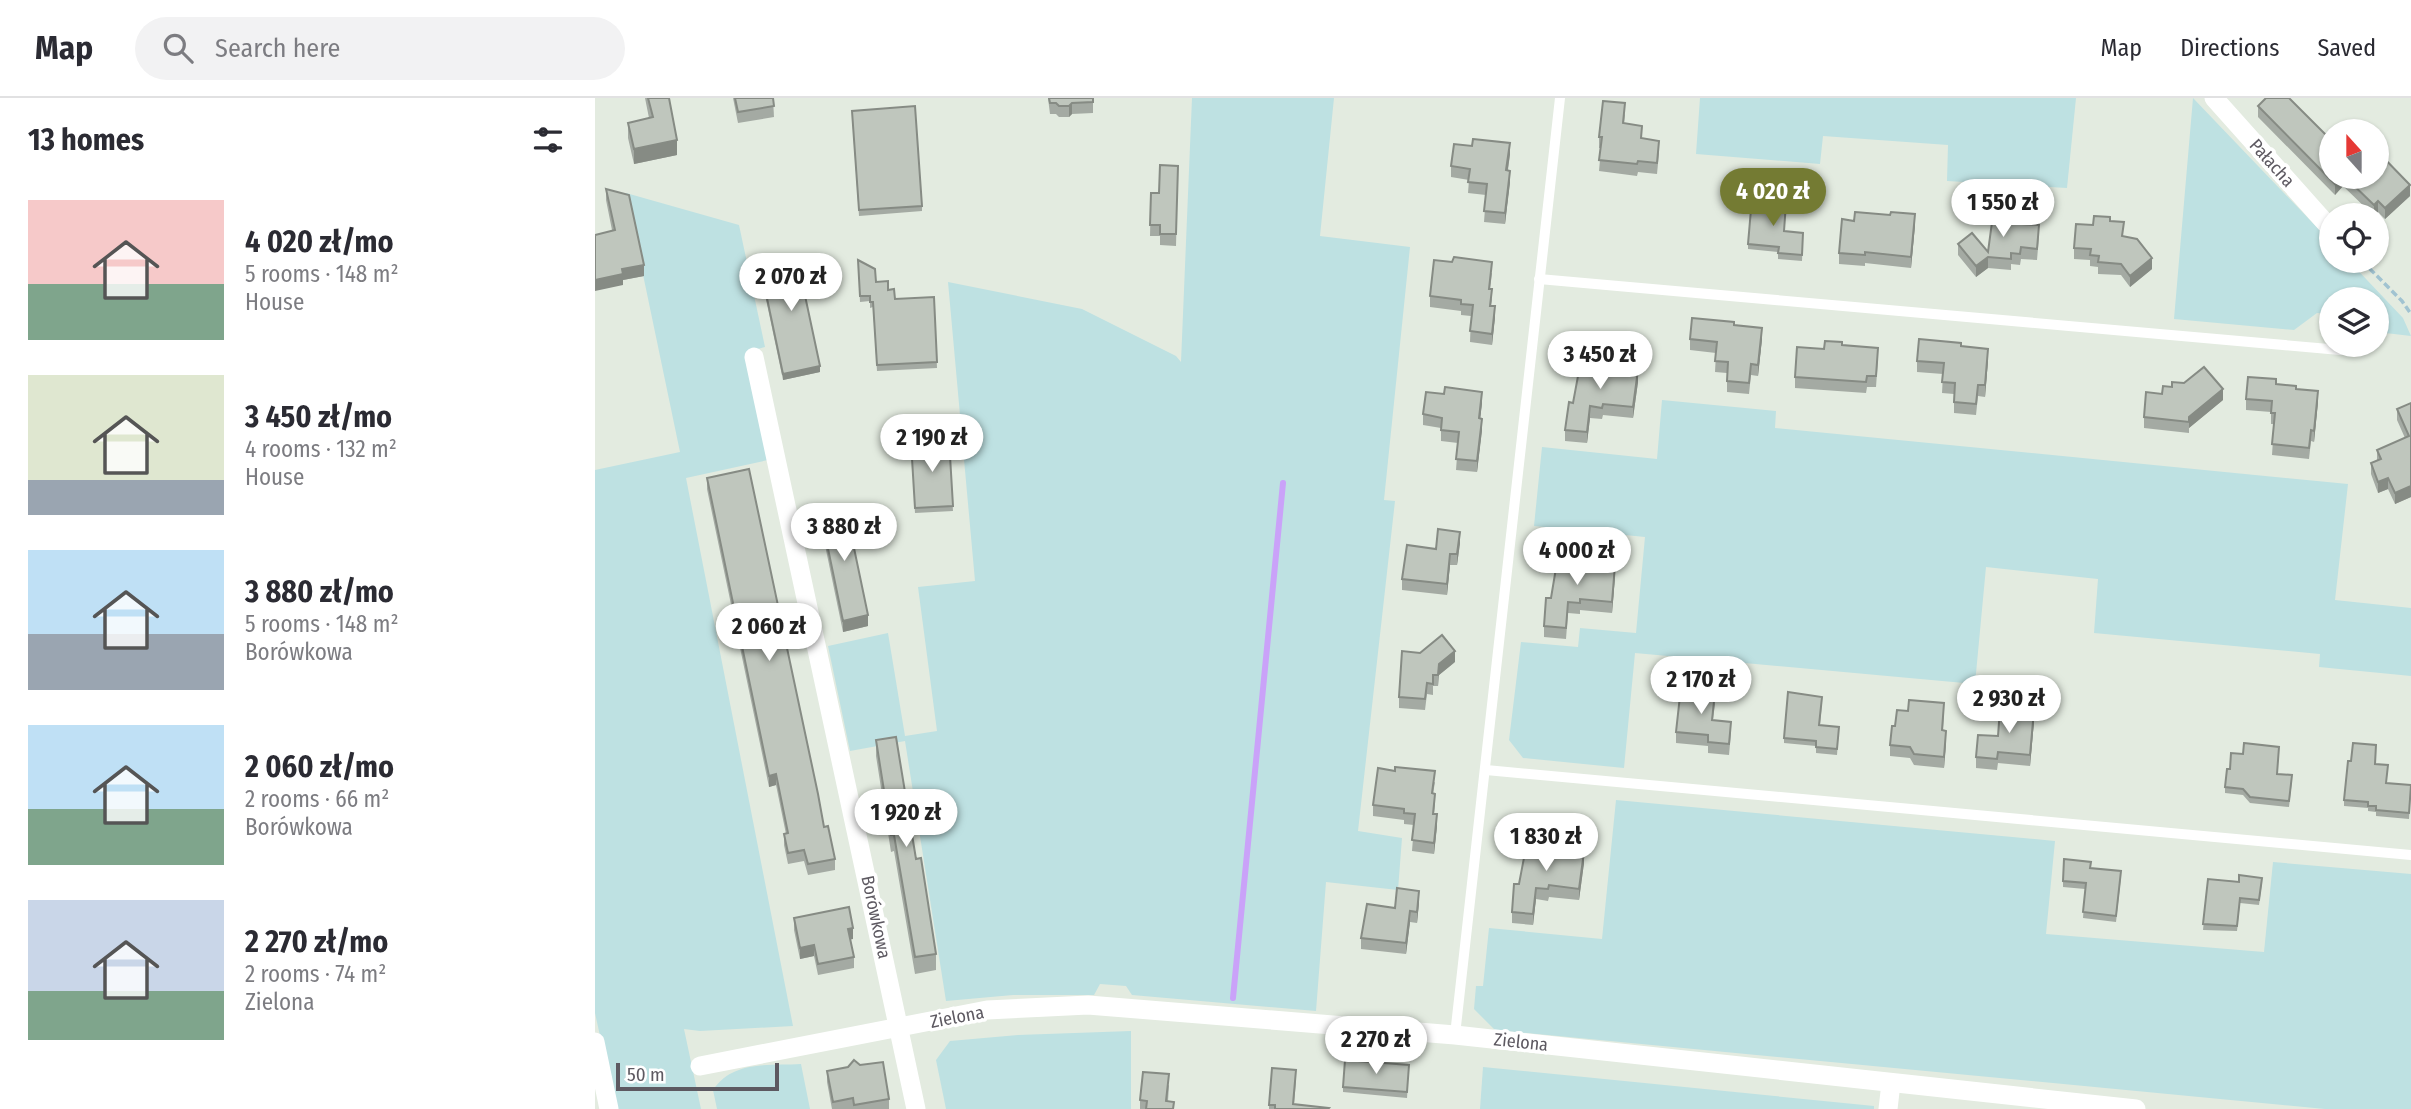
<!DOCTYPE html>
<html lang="en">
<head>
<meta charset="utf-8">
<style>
	body { margin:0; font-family:"Fira Sans Condensed",sans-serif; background:#f2f2f3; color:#2b2b33; height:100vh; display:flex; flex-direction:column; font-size:26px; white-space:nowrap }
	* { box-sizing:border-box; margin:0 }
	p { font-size:23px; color:#7c7c81 }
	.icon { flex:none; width:38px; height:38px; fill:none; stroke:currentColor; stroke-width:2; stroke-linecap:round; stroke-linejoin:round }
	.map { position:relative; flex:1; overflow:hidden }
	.sheet { display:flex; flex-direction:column; background:#fff; width:595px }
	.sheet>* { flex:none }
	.needle { width:46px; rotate:339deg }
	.tools { position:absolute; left:1724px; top:21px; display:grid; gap:14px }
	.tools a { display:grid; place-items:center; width:70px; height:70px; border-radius:50%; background:#fff; box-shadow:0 2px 5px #0004; font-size:35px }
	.scale { position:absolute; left:21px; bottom:18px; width:163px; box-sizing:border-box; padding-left:7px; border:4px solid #5d5961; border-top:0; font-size:19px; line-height:24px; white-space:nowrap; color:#5d5961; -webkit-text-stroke:5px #fff; paint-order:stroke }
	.price { position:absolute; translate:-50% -60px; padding:0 16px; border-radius:24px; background:#fff; color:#222; font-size:23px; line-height:46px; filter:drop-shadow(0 2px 4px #0008) }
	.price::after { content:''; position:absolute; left:50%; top:42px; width:21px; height:16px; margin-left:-10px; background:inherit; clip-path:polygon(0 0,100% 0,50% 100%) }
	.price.active { background:#747b33; color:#fff }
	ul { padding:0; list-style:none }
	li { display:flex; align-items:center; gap:21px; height:175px; padding:0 28px }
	li span { display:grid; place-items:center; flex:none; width:196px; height:140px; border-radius:0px; color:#555 }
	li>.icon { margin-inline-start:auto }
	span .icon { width:84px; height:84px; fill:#fffc; stroke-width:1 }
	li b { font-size:30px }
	h2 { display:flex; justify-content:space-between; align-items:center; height:84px; padding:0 28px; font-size:30px }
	header { display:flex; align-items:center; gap:42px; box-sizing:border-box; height:98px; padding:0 35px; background:#fff; border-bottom:2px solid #e1e1e2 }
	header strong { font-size:33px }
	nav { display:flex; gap:38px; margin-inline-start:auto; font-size:24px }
	.search { width:490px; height:63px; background:#f2f2f3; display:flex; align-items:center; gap:18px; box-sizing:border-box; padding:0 24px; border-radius:38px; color:#7c7c81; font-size:26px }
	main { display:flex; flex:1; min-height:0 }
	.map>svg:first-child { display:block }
	.green { fill:#bee1e2 }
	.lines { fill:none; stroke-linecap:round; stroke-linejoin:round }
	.stream { stroke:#caa2f9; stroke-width:6 }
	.path { stroke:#a1c3d1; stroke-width:3.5; stroke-dasharray:7 3.5; stroke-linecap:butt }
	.lane { stroke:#fff; stroke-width:10 }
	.street { stroke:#fff; stroke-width:19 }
	.wall { fill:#a4aaa3 }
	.shaded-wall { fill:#868b84 }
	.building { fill:#bfc6bd; stroke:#868b84; stroke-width:2 }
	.labels { text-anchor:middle; stroke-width:7; stroke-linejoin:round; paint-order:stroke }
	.street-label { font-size:18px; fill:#5d5961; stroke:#fff }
</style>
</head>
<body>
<header>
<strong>Map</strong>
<div class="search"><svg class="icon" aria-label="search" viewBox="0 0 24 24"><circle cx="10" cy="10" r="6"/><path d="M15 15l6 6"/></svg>Search here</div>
<nav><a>Map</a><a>Directions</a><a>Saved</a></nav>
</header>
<main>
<section class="sheet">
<h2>13 homes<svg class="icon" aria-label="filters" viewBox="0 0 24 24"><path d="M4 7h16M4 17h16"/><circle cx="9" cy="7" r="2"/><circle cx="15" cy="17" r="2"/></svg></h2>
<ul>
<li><span style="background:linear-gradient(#f6c9c9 60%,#7fa58c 0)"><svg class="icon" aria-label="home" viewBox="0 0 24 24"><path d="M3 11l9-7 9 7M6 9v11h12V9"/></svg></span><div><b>4 020 zł/mo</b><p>5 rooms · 148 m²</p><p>House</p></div></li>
<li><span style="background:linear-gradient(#dfe7d0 75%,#9aa5b1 0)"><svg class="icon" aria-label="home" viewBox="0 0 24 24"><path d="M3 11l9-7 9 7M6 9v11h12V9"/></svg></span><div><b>3 450 zł/mo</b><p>4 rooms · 132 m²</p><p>House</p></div></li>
<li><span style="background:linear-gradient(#bfe0f5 60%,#9aa5b1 0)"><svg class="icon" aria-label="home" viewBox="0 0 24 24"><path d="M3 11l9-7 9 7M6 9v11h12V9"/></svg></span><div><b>3 880 zł/mo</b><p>5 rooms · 148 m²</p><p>Borówkowa</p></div></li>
<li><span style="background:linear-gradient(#bfe0f5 60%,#7fa58c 0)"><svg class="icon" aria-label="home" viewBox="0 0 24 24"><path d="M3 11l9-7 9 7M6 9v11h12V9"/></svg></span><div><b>2 060 zł/mo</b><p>2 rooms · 66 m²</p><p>Borówkowa</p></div></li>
<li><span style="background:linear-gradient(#c9d6e8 65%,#7fa58c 0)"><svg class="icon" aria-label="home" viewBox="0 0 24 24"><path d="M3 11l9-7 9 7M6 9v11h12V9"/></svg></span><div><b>2 270 zł/mo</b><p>2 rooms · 74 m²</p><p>Zielona</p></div></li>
</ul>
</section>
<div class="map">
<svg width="1816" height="1011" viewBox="0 0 1816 1011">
	<rect width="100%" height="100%" fill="#e3ebe0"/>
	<g class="green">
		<polygon points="597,0 739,0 725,138 815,149 789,402 800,403 763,733 807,740 803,792 731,784 721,913 537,897 531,888 505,886 499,897 418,897 351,903 310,643 255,653 233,548 293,535 310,638 342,633 323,489 380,483 353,184 487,211 581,258 586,264"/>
		<polygon points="1105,0 1481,0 1472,90 1352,83 1353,47 1228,38 1225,66 1101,56"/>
		<polygon points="1598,0 1736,144 1736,163 1754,163 1808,220 1816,238 1782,234 1782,201 1736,201 1736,216 1722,215 1699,232 1579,221"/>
		<polygon points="31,95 144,127 170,249 152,254 173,362 91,380 198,928 105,933 89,931 106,1011 21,1011 0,915 0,372 85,354"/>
		<polygon points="1067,302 1181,313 1180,330 1753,386 1740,502 1816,510 1816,578 1724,569 1725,556 1499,535 1503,481 1391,469 1380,586 1040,555 1029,670 928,660 914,642 926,544 983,549 985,530 1041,535 1050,439 939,428 947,349 1062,361"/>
		<polygon points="1021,702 1460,743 1451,836 1669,854 1678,764 1816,776 1816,1011 1730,1011 900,932 879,911 881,888 888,888 894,830 1007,841"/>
		<polygon points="536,933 536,1011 351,1011 341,962 355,943 423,937"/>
		<path d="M206 966 215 1011H122L118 992C138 962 174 968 206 966Z"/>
		<polygon points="888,969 1279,1008 1279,1011 885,1011"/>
	</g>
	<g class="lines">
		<polyline class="stream" points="638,900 688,385"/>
		<polyline class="path" points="1767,163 1807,203 1816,216"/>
		<g class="lane">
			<polyline points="944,181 1745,252"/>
			<polyline points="891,672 1816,757"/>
			<polyline points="860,937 965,0"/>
		</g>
		<g class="street">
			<polyline points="1619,0 1736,131"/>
			<polyline points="159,259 321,1011"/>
			<polyline points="0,944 14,1011"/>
			<polyline points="105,968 392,912 493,907 860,937 1541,1011"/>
			<polyline points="1293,1011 1296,985"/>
		</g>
	</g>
	<g class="wall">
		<polygon points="50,0 74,0 82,57 39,66 33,40 33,25 54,20"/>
		<polygon points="138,0 178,0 179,19 143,25"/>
		<polygon points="453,0 498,0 498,15 477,16 474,19 464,19 461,16 455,16"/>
		<polygon points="1663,8 1736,79 1782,79 1815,98 1790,121 1783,114 1780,117 1778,117 1748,88 1740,97 1663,19"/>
		<polygon points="1030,16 1029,26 1064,55 1062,76 1043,74 1042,78 1004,73 1006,50 1004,50 1004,39"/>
		<polygon points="257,18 327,108 327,113 264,118"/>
		<polygon points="915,56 913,72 915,84 910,126 889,124 891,97 873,95 874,82 856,79 856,68"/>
		<polygon points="583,68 581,148 565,147 565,138 555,138 556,95 564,95"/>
		<polygon points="11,91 49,178 28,182 28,187 11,102"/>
		<polygon points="1515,123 1557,171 1535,189 1526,177 1503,176 1503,169 1495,168 1495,162 1479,161 1479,150 1498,127"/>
		<polygon points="1429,126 1444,138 1442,162 1426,161 1425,167 1416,166 1416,172 1393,170 1381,179 1363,157 1363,146 1393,154"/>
		<polygon points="1320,127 1316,170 1270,165 1270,168 1244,166 1244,155"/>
		<polygon points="1189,133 1208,135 1207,163 1183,161 1183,154 1153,151 1153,146"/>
		<polygon points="263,162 281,184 293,192 300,201 339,199 342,270 282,273 278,209 275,210 275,203 265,204"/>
		<polygon points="165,167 217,186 209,197 225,274 188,282 165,173"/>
		<polygon points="897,175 895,191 897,202 896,208 900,219 897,247 875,244 876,218 866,217 866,213 835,209 835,198"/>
		<polygon points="1139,227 1167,241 1163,278 1156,277 1154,296 1132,294 1132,275 1120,274 1121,255 1095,252 1095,241"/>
		<polygon points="1247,247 1283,261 1281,289 1272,289 1271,295 1200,290 1200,279 1229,251"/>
		<polygon points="1366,248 1393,262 1390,299 1383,298 1381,317 1359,315 1359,296 1347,295 1348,276 1322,274 1322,263"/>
		<polygon points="1024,270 1043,284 1038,320 1008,317 1007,321 995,320 992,345 970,343 970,332 978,305"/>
		<polygon points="1681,286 1701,291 1723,304 1719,344 1716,343 1714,361 1677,357 1679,326 1676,326 1676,314 1651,312 1651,301"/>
		<polygon points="1628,302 1594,330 1594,335 1549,330 1549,319"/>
		<polygon points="887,305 885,321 887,332 882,374 861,372 863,345 846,343 846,330 828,327 828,316"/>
		<polygon points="1816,305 1816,399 1800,406 1793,391 1783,395 1776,376 1776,365 1782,362 1782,352 1810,340 1802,322 1802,311"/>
		<polygon points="354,341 358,413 320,415 316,344"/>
		<polygon points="112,380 229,729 240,761 240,772 213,777 209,763 193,766 189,747 189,736 191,736 181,687 174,689 112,391"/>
		<polygon points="225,412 273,528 248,534 225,423"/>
		<polygon points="865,445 862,467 855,467 852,497 807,492 807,481 841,451"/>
		<polygon points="1003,466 1020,478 1017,515 985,512 985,516 973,515 971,541 949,539 949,528 956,500"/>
		<polygon points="860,564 844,577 843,588 838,588 838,597 832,596 830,612 804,610 804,599"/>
		<polygon points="1120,605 1118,622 1136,635 1134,657 1113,655 1113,648 1081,645 1081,634"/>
		<polygon points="1227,605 1225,627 1244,629 1242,657 1221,655 1221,648 1189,645 1189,640"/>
		<polygon points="1349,616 1348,632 1351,644 1349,670 1319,667 1315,660 1295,658 1295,647 1300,628"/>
		<polygon points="1439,623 1435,668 1403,665 1402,672 1381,670 1381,659 1403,638"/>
		<polygon points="281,642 341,856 341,872 320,876 299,753 296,754 281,658"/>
		<polygon points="1684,654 1682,676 1697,683 1694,709 1655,705 1648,697 1630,695 1630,689 1635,671 1648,656"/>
		<polygon points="1780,666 1793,672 1791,685 1816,687 1814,721 1781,718 1781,714 1773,713 1773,710 1749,708 1749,702"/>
		<polygon points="840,684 838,696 840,707 839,716 842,728 839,756 817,753 819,727 809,726 809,722 778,718 778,707"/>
		<polygon points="972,752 989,765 984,802 954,799 953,803 941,801 938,827 917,825 917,814 924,786"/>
		<polygon points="1496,771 1526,779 1521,824 1488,820 1490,791 1468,789 1468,783"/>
		<polygon points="1613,781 1667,785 1664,807 1645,805 1642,833 1608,832"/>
		<polygon points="824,804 822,825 815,824 811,856 766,851 766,840 800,810"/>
		<polygon points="199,820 258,841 255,841 259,859 259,870 223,877 219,858 205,861 199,832"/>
		<polygon points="814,967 812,1000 748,994 748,989"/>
		<polygon points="232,973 294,1001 294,1011 237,1011 232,984"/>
		<polygon points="701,983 699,1007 734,1011 674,1011 674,1007"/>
		<polygon points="574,987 573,1003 579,1011 545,1011 545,1002"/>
	</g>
	<g class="shaded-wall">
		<polygon points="477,5 477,16 474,19 474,8"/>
		<polygon points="82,42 82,57 39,66 39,51"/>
		<polygon points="915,45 915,56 911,83 911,72"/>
		<polygon points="915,73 915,84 910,126 910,115"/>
		<polygon points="1747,79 1748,79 1748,88 1740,97 1740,86"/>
		<polygon points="1815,87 1815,98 1790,121 1790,110"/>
		<polygon points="1783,103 1783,114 1779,117 1779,107"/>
		<polygon points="1320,116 1320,127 1316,170 1316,159"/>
		<polygon points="1393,159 1393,170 1381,179 1381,168"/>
		<polygon points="1557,160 1557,171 1535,189 1535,178"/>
		<polygon points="49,167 49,178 28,182 28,187 0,193 0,182 27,171"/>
		<polygon points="217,180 217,186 209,198 209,193"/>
		<polygon points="900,208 900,219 897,247 897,236"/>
		<polygon points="1167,230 1167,241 1163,278 1163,267"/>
		<polygon points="1393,251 1393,262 1390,299 1390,287"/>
		<polygon points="225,268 225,274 188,282 188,276"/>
		<polygon points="1043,272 1043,284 1038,320 1038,309"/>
		<polygon points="1628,291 1628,302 1594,330 1594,335 1594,319"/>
		<polygon points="1723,293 1723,304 1719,344 1719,333"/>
		<polygon points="887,294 887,305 884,331 884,320"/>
		<polygon points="995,308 995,320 992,345 992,334"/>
		<polygon points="887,321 887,332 882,374 882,363"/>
		<polygon points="1793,380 1793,391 1783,395 1783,384"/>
		<polygon points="1816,388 1816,399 1800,406 1800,395"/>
		<polygon points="865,434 865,445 862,467 862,456"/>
		<polygon points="855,456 855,467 852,497 852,486"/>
		<polygon points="1020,467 1020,478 1017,515 1017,504"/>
		<polygon points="273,517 273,528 248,534 248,523"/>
		<polygon points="860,553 860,564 844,577 843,588 844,566"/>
		<polygon points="1439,612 1439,623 1435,668 1435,657"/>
		<polygon points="1351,633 1351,644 1349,670 1349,659"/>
		<polygon points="181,676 181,687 174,689 174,678"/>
		<polygon points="842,716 842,728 839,756 839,745"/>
		<polygon points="989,754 989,765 984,802 984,791"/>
		<polygon points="941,790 941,801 938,827 938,816"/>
		<polygon points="824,793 824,804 822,825 822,814"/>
		<polygon points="815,813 815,824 811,856 811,845"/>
		<polygon points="258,830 258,841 253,842 253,831"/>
		<polygon points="219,847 219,858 205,861 205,850"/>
	</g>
	<g class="building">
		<polygon points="53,0 74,0 82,42 39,51 33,25 58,19"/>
		<polygon points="140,0 178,0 179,8 143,14"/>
		<polygon points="454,0 498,0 498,4 477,5 474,8 464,8 461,5 455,5"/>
		<polygon points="1671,0 1694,0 1736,42 1736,79 1747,79 1740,86 1663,8"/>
		<polygon points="1008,3 1030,5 1028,25 1047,28 1046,40 1064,43 1062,65 1043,63 1042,66 1004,62 1007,39 1004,39"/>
		<polygon points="320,8 327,108 264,112 257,13"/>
		<polygon points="878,41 915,45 911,72 915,73 910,115 889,113 892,86 873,84 875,71 856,68 859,46 877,48"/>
		<polygon points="1782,53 1815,87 1790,110 1783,103 1779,107 1750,79 1782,79"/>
		<polygon points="565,67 583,68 581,136 565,136 565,127 555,127 556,95 564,95"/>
		<polygon points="11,91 34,97 49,167 27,171 28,176 0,182 0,137 20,132"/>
		<polygon points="1157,100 1191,105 1189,133 1208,135 1207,157 1183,155 1184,149 1153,146"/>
		<polygon points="1260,114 1295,117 1296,114 1320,116 1316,159 1270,154 1270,157 1244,155 1247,121 1259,123"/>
		<polygon points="1413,115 1429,116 1428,126 1444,127 1442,151 1426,149 1425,156 1416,155 1416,161 1393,159 1381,168 1363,146 1377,135 1393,154 1398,117 1412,119"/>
		<polygon points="1499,118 1515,119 1515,123 1529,124 1527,138 1542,141 1557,160 1535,178 1526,166 1503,164 1504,158 1495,157 1496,151 1479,150 1481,126 1498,127"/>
		<polygon points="859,159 897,164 894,191 897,191 895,208 900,208 897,236 875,233 878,207 866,206 866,202 835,198 839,162 857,164"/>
		<polygon points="212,160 217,180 209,193 225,268 188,276 165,167 193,161 197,164"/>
		<polygon points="263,162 280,171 281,184 293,183 293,192 299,191 300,201 339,199 342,264 282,267 278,204 275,204 275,198 265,198"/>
		<polygon points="1097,220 1139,224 1139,227 1167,230 1163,267 1156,266 1154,285 1132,283 1133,264 1120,263 1122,244 1095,241"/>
		<polygon points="1324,241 1366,245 1366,248 1393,251 1390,287 1383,287 1381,306 1359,304 1360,285 1347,284 1349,265 1322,263"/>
		<polygon points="1230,243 1247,244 1247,247 1283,250 1281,278 1272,278 1271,284 1200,279 1202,249 1229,251"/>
		<polygon points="986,262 1024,266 1024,270 1043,272 1038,309 1008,306 1007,310 995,308 992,334 970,332 974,304 978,305"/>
		<polygon points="1609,269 1628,291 1594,319 1594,324 1549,319 1551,294 1567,296 1568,288 1577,289 1577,284 1589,285"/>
		<polygon points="1653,279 1681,281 1681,286 1701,288 1701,291 1723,293 1719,333 1716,332 1714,350 1677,346 1680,315 1676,315 1677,303 1651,301"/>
		<polygon points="850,289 887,294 884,320 887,321 882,363 861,361 864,334 846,332 847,320 828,316 831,294 849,296"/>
		<polygon points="1816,305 1816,388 1800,395 1793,380 1783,384 1776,365 1786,361 1782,352 1814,338 1802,311"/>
		<polygon points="354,341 358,408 320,410 316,344"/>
		<polygon points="154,371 223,696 229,729 233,728 240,761 213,766 209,752 193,755 189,736 193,735 181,676 174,678 112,380"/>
		<polygon points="250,407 273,517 248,523 225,412"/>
		<polygon points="843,431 865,434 862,456 855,456 852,486 807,481 812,447 841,451"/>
		<polygon points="963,458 1003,462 1002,466 1020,467 1017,504 985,501 985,505 973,504 971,530 949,528 951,500 956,500"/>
		<polygon points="847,537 860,553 844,566 843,577 838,577 838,586 832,585 830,601 804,599 807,553 825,555"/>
		<polygon points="1086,589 1120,594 1117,622 1136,624 1134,646 1113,644 1113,637 1081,634"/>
		<polygon points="1193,594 1227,599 1224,627 1244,629 1242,651 1221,649 1221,643 1189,640"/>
		<polygon points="1314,602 1349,605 1347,632 1351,633 1349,659 1319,656 1315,649 1295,647 1297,628 1300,628 1302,612 1313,613"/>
		<polygon points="1405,611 1439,612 1435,657 1403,654 1402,661 1381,659 1383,637 1403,638"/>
		<polygon points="301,639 321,761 326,760 341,856 320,859 299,737 296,737 281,642"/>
		<polygon points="1649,645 1684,649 1682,676 1697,677 1694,703 1655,699 1648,691 1630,689 1632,671 1635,671 1636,655 1648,656"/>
		<polygon points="1758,645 1781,647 1780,666 1793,667 1791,685 1816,687 1814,715 1781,712 1781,708 1773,708 1773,704 1749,702 1753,663 1756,663"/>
		<polygon points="800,669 840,673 837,695 840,696 838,716 842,716 839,745 817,742 820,716 809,715 809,711 778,707 783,670 800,673"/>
		<polygon points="932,744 972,749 971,752 989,754 984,791 954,787 953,791 941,790 938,816 917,814 919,786 924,786"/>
		<polygon points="1469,761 1496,764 1495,770 1526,773 1521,818 1488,814 1491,785 1468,783"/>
		<polygon points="1644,777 1667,780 1664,802 1645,800 1642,828 1608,826 1613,781 1644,784"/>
		<polygon points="802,790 824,793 822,814 815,813 811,845 766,840 772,806 800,810"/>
		<polygon points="254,809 258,830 253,831 259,859 223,866 219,847 205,850 199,820"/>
		<polygon points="259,962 265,967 288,964 294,1001 259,1007 258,1000 238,1004 232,973 253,969"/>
		<polygon points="750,962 814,967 812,994 748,989"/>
		<polygon points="677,970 701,972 698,1006 734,1010 733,1011 680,1011 680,1007 674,1007"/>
		<polygon points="548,974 574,976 571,1003 579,1004 578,1011 551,1011 552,1003 545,1002"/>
	</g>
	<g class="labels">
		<g class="street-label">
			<text transform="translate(1677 65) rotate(48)" y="6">Pałacha</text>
			<text transform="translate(281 819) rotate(78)" y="6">Borówkowa</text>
			<text transform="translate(362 919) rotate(-11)" y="6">Zielona</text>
			<text transform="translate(926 944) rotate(6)" y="6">Zielona</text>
		</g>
	</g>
</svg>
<div class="tools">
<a><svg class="needle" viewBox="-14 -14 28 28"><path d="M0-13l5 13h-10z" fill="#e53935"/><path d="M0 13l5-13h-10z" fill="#7c7c81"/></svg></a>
<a><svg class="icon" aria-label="locate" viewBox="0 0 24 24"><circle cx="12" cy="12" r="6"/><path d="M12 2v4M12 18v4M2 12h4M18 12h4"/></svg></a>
<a><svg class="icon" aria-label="layers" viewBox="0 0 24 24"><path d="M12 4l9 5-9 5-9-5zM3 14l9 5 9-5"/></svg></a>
</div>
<div class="scale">50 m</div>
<b class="price active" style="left:1178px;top:130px">4 020 zł</b>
<b class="price" style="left:1408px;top:141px">1 550 zł</b>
<b class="price" style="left:196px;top:215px">2 070 zł</b>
<b class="price" style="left:1005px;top:293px">3 450 zł</b>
<b class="price" style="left:337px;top:376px">2 190 zł</b>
<b class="price" style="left:249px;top:465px">3 880 zł</b>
<b class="price" style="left:982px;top:489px">4 000 zł</b>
<b class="price" style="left:174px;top:565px">2 060 zł</b>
<b class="price" style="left:1106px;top:618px">2 170 zł</b>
<b class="price" style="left:1414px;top:637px">2 930 zł</b>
<b class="price" style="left:311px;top:751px">1 920 zł</b>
<b class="price" style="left:951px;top:775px">1 830 zł</b>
<b class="price" style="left:781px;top:978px">2 270 zł</b>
</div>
</main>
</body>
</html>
